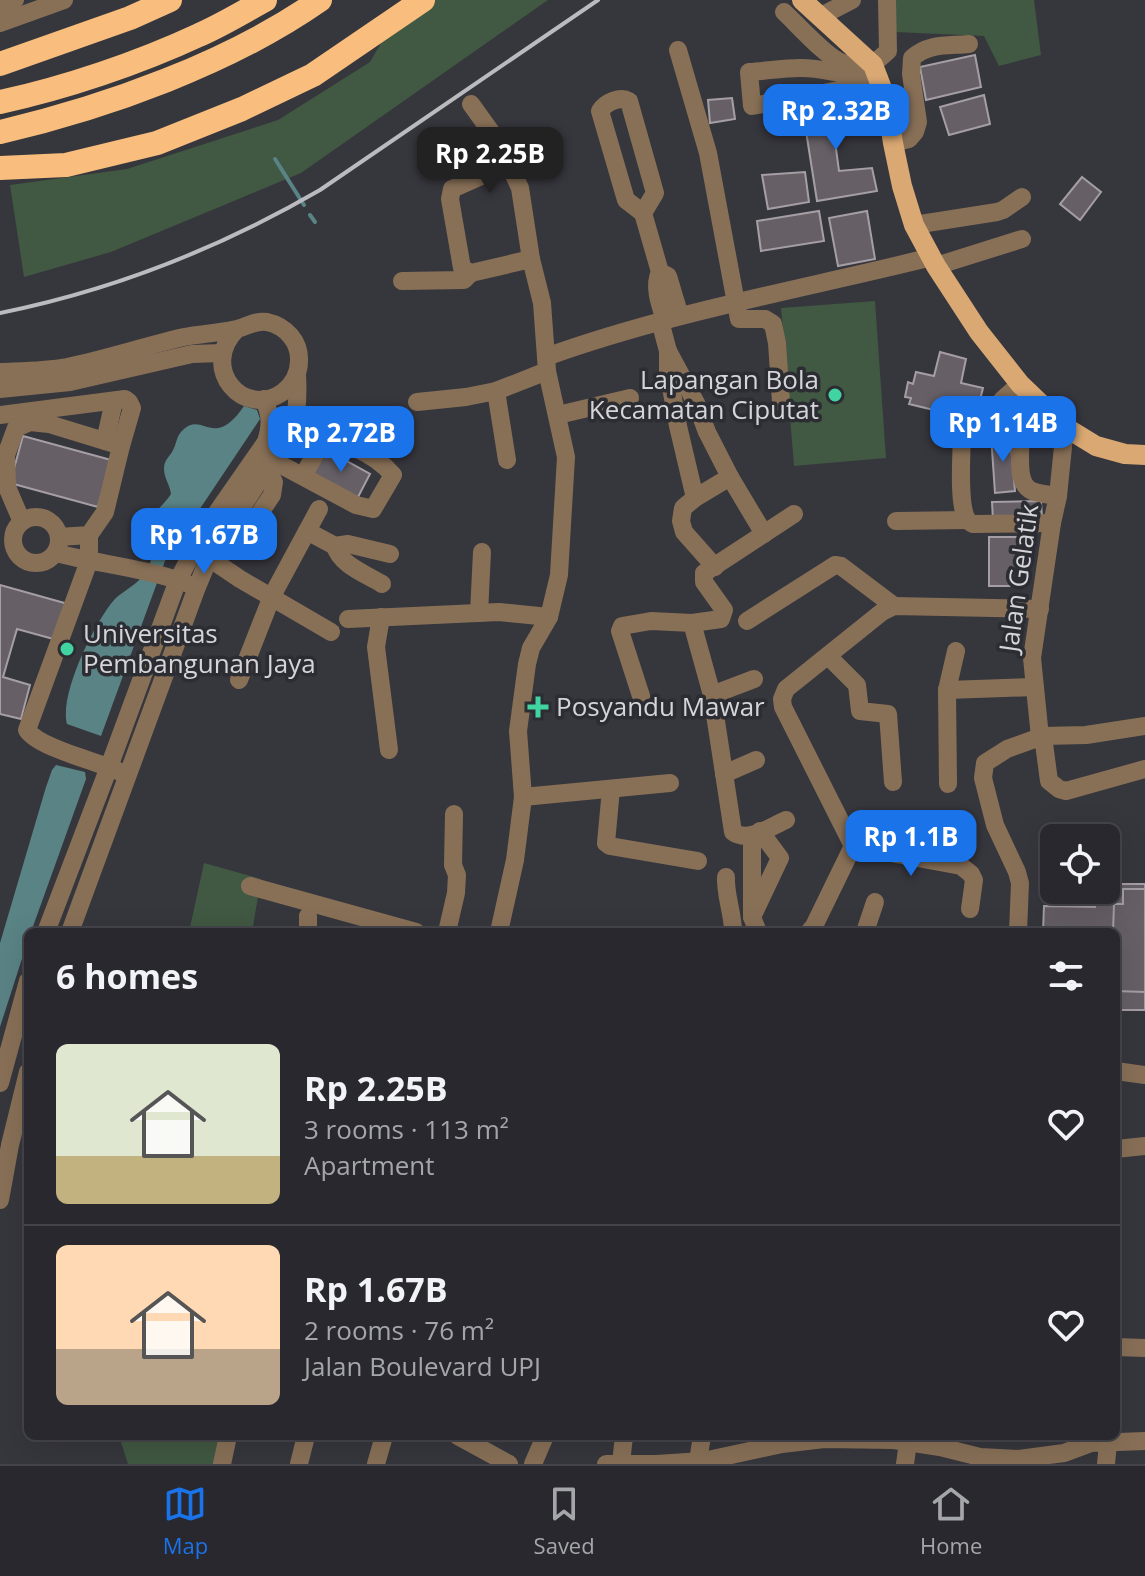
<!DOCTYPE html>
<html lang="en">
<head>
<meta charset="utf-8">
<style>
	body { margin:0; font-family:"Open Sans",sans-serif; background:#303036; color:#f1f3f6; height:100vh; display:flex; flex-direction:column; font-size:30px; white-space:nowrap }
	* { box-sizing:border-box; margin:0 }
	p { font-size:26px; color:#a5a6aa }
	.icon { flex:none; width:44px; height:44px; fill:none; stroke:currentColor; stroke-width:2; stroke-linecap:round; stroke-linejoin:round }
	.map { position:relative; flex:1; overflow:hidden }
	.drawer { position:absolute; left:24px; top:928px; width:1096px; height:512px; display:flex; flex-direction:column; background:#28282e; border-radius:12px; box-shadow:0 8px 32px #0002,0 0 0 2px #44444a }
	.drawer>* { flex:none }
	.controls { position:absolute; left:1040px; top:824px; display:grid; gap:16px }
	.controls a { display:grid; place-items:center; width:80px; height:80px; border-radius:12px; background:#28282e; box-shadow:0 8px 32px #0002,0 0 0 2px #44444a; font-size:40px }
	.price { position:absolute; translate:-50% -68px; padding:0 18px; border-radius:16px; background:#1a73e8; color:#fff; font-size:26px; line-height:52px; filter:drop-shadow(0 2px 4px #0008) }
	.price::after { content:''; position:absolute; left:50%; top:48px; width:24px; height:18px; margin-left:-12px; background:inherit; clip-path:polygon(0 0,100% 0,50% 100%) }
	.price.active { background:#222; color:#fff }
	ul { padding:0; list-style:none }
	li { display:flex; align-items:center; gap:24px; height:200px; padding:0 32px }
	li+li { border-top:2px solid #44444a }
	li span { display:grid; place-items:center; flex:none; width:224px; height:160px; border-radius:12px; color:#555 }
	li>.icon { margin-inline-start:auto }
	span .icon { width:96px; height:96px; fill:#fffc; stroke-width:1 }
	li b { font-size:34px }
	h2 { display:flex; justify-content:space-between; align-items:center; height:96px; padding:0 32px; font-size:34px }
	.tab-bar { display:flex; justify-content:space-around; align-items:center; height:112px; border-top:2px solid #44444a; background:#28282e; font-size:22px; color:#a5a6aa }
	.tab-bar a { display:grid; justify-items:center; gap:4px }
	.tab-bar .active { color:#1a73e8 }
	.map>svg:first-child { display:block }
	.green { fill:#415842 }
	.water { fill:#5a8386 }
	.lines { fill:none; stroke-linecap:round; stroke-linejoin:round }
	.stream { stroke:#5a8386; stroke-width:4 }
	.building { fill:#666066; stroke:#a59ea5; stroke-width:2 }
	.minor { stroke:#887057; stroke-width:18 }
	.major { stroke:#d9a873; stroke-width:20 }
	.highway { stroke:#f9be7d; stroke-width:24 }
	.rail { stroke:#bababf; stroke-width:4 }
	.poi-dot { fill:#42d4a0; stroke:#2c2c33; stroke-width:3 }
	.labels { text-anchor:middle; stroke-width:7; stroke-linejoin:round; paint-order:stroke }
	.poi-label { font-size:26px; fill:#d4d4d9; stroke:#2c2c33; text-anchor:start }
	.street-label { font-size:26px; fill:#d4d4d9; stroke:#2c2c33 }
</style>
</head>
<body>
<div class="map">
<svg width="1145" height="1464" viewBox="0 0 1145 1464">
	<rect width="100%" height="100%" fill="#36363d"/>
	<g class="green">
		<polygon points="406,0 548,0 301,173 111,252 24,277 10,185 127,169 278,120 370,62"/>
		<polygon points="896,0 1034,0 1041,55 999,66 984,36 895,32"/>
		<polygon points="875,301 886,458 794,466 781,308"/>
		<polygon points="204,863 261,879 252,932 189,932"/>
		<polygon points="119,1436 223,1436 217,1464 128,1464"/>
	</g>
	<g class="water">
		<path d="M244 406 257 410 260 419 165 561 101 736 67 724C59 695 94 623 114 600 126 588 141 584 149 566 156 550 145 533 152 518 156 509 166 503 171 494 170 485 164 478 164 469 164 461 168 458 172 452 177 444 176 435 184 429 203 412 214 450 244 406Z"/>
		<polygon points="56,765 85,772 86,779 31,932 28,932 28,940 0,1027 0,943 46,787 52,770"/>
	</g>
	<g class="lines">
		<g class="stream">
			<polyline points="275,159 304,205"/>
			<polyline points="310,215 315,222"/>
		</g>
	</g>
	<g class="building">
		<polygon points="975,55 981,87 926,100 920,67"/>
		<polygon points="984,95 990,124 949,135 940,107"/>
		<polygon points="732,98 735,119 710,123 708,100"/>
		<polygon points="865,102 870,125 834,134 839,171 872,168 877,191 817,201 803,112"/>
		<polygon points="805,172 809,202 768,209 762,175"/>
		<polygon points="1082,177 1101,192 1080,220 1060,204"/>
		<polygon points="819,211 824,241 761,251 757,221"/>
		<polygon points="867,211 875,259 838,266 829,218"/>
		<polygon points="940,352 966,359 961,383 983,388 975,420 909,404 911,398 905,397 908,382 913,384 916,372 934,376"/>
		<polygon points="1010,434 1015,491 995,493 991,435"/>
		<polygon points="23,436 111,460 98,507 10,483"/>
		<polygon points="325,449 370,474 357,499 311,475"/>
		<polygon points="1041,501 1042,519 993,520 992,502"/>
		<polygon points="989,537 1025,537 1026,586 989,586"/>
		<polygon points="0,585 68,604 57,640 17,629 3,677 30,685 21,719 0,714"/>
		<polygon points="1120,884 1145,884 1145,1010 1116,1010 1116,932 1043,932 1044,906 1095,907 1095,893 1120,894"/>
		<polygon points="1123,889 1145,889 1145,992 1116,991 1116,932 1113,932 1114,904 1123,904"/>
	</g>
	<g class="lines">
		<g class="minor">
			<polyline points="0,12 15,0"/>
			<path d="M784 12C797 24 828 59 843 63 851 65 856 60 861 57"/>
			<polyline points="819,17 852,0"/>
			<polyline points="0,23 64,0"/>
			<polyline points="678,50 708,153 739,319 765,319 773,324 777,343 781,402"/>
			<path d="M879 78 867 85 752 106 749 72C766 71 783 68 800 68 846 68 847 89 888 51L887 0"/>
			<polyline points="471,104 499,143 520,188 531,259 542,303 547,371 566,457 559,575 549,617 531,648 527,664 518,731 523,797 515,860 499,932"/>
			<path d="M893 143 909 139 915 132 918 122 911 74 912 58C929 43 947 46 969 44"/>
			<polyline points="508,164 452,189 450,199 462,268 471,273 531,259"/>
			<path d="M643 213 655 193 629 101C620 96 606 102 600 111L626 200 643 213 660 272 668 276 680 316"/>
			<polyline points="914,225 997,212 1003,210 1022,197"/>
			<polyline points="936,266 1022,239"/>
			<path d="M660 272C653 286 660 305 665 320"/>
			<polyline points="402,281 464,280 471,273"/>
			<polyline points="660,321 668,351 668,371 678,426 695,498"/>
			<polyline points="668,351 696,403 707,432 730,477 764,534"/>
			<path d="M546 357C671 312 803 289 932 257"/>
			<path d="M0 372C22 371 45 371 67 367 106 359 145 346 184 337 200 334 217 333 232 330 245 328 254 320 267 322 286 326 300 342 299 361 299 373 293 385 283 392 244 420 198 368 237 329"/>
			<polyline points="0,389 70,382 192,354 222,353"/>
			<polyline points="496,391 507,460"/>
			<polyline points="1002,400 1020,384"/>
			<polyline points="417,402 466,397 496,391 547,371"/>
			<polyline points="0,415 125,399 129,402 132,408 121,446"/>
			<polyline points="558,415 630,398"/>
			<path d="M962 429C962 451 958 496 965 515 967 521 968 521 973 524L1052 523"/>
			<polyline points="105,441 114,401"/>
			<path d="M1020 443C1021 457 1016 484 1032 491 1040 494 1050 495 1058 496"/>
			<path d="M272 460 356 505 373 509 393 475C369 446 327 438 293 428"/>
			<polyline points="303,476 325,437"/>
			<circle cx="36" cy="540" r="23"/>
			<polyline points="896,521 967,520"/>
			<polyline points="22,522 7,487 6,455 16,428 30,422 49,424 121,446 105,512 89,535 59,537"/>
			<polyline points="307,531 335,546 348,544 390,554"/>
			<path d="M89 535V561L27 730C39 748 96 761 118 771"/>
			<polyline points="220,541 227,547 232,548 239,544 272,495 274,482 267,468"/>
			<path d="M335 546C340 565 366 574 382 584"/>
			<path d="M56 553C99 564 144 568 186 583"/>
			<polyline points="209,558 240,579 331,632"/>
			<polyline points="715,567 684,532 681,521 683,508 695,498 730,477"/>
			<polyline points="479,613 482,552"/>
			<polyline points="381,617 376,647 389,750"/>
			<polyline points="348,619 499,612 549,617"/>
			<polyline points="747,621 835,565 841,566 894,606"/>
			<path d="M692 623 712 695 733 832C748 843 770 827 786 820"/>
			<polyline points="828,656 857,685 860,711 888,714 893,782"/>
			<polyline points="239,680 272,596 319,509"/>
			<polyline points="947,690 1034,687"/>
			<polyline points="712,695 754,679"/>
			<polyline points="641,696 620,631 622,626 651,621 692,623 721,619 724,610 704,582 704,573 794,514"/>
			<polyline points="1043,736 1049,781 1059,789 1066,791 1145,769"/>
			<polyline points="1040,737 1032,658 1052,523 1058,496 1065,427"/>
			<polyline points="724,774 756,760"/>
			<polyline points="948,784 947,690 956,651"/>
			<polyline points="611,789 606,843 610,846 698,861"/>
			<polyline points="523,797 670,783"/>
			<polyline points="752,835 752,917 758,932"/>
			<polyline points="853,846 783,707 782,699 786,689 882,612 894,606 1040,609"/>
			<polyline points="853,846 961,866 971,874 974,880 970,909"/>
			<path d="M726 877C725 895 733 913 733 932"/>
			<polyline points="250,886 416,932"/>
			<polyline points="308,916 308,932"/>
			<polyline points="752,917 780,858 760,831"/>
			<path d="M46 932 109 767 178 580 204 531 266 442C271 426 271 415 264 399"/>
			<path d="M70 932 197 587 209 558 293 428C298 410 298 392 297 374"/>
			<polyline points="447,932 456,893 457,875 453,865 454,814"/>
			<polyline points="809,932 814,926 853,846"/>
			<polyline points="865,932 875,902"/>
			<polyline points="1018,932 1020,883 1017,872 995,825 983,778 985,763 1007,749 1043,736 1086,735 1145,726"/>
			<polyline points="1116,1071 1145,1075"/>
			<polyline points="0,1083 28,981"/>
			<polyline points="1116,1149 1145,1146"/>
			<polyline points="0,1200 10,1145 28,1072"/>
			<polyline points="1116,1347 1145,1348"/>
			<polyline points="458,1436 509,1464"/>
			<polyline points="698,1461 702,1436"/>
			<polyline points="621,1463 624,1436"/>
			<polyline points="222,1464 228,1436"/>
			<polyline points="299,1464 306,1436"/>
			<polyline points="376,1464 384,1436"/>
			<polyline points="533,1464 545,1436"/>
			<polyline points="606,1464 656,1464 703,1461 782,1444 824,1439 894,1440 940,1447 980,1457 1019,1459 1064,1453 1091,1443 1145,1441"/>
			<polyline points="905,1464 908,1442"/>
			<polyline points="1106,1464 1108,1443"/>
		</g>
		<polyline class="major" points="802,0 873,65 886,99 893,143 902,186 914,225 936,266 979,332 1020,384 1065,427 1096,446 1125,454 1145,455"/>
		<g class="highway">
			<polyline points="0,64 130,18 170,0"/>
			<path d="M0 102C65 88 139 63 199 35 222 25 243 12 265 0"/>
			<path d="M0 132C107 107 230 63 320 0"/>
			<polyline points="0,168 66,165 157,143 242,109 313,75 423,0"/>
		</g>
		<path class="rail" d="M0 313C114 290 220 248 320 190L598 0"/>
	</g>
	<g class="poi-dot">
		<circle cx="835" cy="395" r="8"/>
		<circle cx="67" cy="649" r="8"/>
		<path d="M534 695h8v8h8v8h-8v8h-8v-8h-8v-8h8z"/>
	</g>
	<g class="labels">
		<g class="poi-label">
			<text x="819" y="389" text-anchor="end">Lapangan Bola<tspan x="819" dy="30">Kecamatan Ciputat</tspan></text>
			<text x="83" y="643">Universitas<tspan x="83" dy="30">Pembangunan Jaya</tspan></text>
			<text x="556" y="716">Posyandu Mawar</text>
		</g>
		<g class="street-label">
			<text transform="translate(1019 578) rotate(-82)" y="9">Jalan Gelatik</text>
		</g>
	</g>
</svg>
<div class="controls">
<a><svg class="icon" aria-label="locate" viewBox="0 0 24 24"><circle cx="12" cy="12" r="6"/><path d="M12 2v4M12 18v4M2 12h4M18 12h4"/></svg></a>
</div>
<b class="price" style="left:836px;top:152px">Rp 2.32B</b>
<b class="price active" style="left:490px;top:195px">Rp 2.25B</b>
<b class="price" style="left:1003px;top:464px">Rp 1.14B</b>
<b class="price" style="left:341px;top:474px">Rp 2.72B</b>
<b class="price" style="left:204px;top:576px">Rp 1.67B</b>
<b class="price" style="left:911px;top:878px">Rp 1.1B</b>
<section class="drawer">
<h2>6 homes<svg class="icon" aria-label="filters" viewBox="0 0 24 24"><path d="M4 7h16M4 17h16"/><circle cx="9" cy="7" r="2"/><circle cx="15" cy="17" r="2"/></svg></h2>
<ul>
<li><span style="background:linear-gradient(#dfe7d0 70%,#c2b280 0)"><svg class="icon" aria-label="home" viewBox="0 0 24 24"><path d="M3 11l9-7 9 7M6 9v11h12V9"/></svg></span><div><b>Rp 2.25B</b><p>3 rooms · 113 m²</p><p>Apartment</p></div><svg class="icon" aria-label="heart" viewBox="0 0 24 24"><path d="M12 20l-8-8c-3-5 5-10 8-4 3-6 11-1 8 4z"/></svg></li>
<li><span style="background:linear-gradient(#ffd9b3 65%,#b9a48a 0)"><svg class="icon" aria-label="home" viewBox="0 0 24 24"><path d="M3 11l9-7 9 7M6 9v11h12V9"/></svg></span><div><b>Rp 1.67B</b><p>2 rooms · 76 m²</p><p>Jalan Boulevard UPJ</p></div><svg class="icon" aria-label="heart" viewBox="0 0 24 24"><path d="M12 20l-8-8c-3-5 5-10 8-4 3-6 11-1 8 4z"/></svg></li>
</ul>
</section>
</div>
<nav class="tab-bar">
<a class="active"><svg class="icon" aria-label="map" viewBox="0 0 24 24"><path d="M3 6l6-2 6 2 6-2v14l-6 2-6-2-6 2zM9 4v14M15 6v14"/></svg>Map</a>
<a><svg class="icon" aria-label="saved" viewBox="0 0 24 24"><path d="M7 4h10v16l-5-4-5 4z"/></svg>Saved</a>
<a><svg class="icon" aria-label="home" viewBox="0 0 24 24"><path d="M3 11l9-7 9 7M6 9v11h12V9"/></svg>Home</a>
</nav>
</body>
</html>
